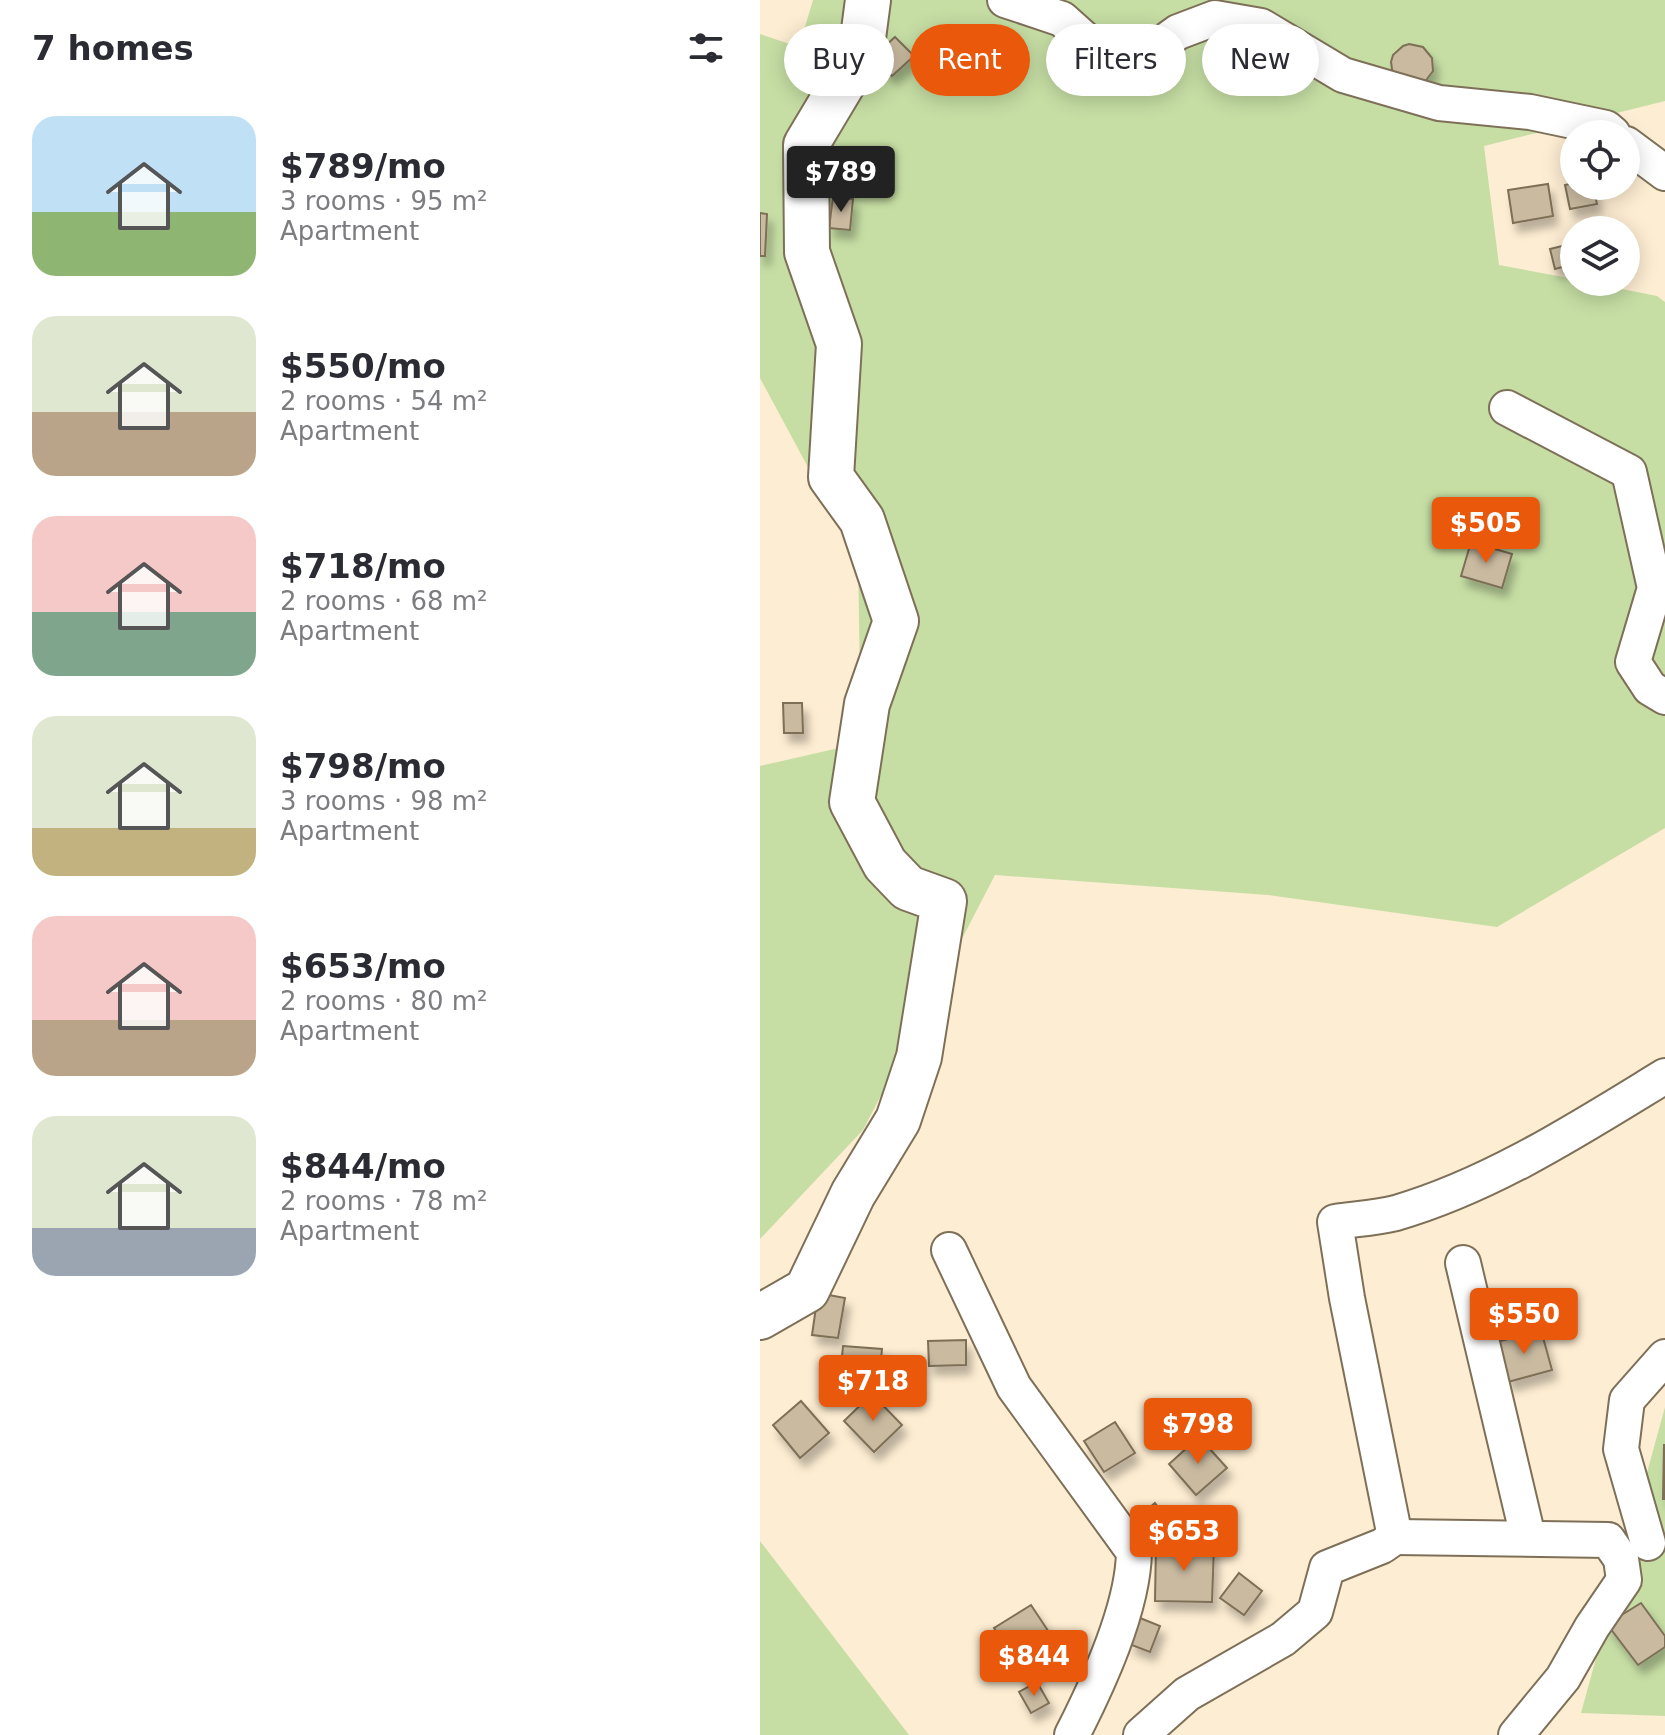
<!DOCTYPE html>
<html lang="en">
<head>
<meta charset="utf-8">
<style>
	body { margin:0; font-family:"DejaVu Sans",sans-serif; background:#f2f2f3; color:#2b2b33; height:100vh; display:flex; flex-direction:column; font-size:30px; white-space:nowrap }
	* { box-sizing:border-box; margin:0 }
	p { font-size:26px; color:#7c7c81 }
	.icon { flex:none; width:44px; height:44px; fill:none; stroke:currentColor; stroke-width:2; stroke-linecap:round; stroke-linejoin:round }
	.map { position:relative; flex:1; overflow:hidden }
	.panel { display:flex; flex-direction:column; background:#fff; width:760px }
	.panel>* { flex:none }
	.banner { position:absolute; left:24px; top:24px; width:760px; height:72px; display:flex; gap:16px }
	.controls { position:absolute; left:800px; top:120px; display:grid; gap:16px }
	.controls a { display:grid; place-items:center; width:80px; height:80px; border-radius:50%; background:#fff; box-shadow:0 4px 20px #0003; font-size:40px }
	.price { position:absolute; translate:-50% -68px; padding:0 18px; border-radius:8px; background:#ea580c; color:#fff; font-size:26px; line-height:52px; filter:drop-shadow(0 2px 4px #0008) }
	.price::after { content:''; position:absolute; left:50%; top:48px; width:24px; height:18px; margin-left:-12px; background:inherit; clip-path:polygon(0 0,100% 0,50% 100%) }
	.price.selected { background:#222; color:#fff }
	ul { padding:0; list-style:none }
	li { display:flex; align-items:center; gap:24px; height:200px; padding:0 32px }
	li span { display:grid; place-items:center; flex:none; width:224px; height:160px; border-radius:24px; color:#555 }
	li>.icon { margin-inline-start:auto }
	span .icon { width:96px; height:96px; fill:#fffc; stroke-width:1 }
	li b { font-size:34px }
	h2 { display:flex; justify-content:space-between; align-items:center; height:96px; padding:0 32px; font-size:34px }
	.pill { padding:0 28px; border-radius:36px; background:#fff; box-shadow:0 4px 20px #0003; font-size:28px; line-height:72px }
	.pill.selected { background:#ea580c; color:#fff }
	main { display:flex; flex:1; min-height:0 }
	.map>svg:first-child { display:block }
	.green { fill:#c6dea4 }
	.building { fill:#c9baa0; stroke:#7d6f57; stroke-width:2; filter:url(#shadow) }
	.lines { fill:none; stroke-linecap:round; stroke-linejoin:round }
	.street-casing { stroke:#7e7058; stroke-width:38 }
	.secondary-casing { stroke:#7e7058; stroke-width:48 }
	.street { stroke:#fff; stroke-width:34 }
	.secondary { stroke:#fff; stroke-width:44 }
</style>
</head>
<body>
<main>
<section class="panel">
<h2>7 homes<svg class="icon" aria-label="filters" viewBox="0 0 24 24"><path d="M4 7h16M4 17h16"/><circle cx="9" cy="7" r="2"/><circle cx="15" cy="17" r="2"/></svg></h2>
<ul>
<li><span style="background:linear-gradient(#bfe0f5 60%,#8fb573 0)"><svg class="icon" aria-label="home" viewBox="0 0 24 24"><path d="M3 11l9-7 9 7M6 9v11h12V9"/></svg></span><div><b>$789/mo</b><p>3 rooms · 95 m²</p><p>Apartment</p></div></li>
<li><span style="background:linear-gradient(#dfe7d0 60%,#b9a48a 0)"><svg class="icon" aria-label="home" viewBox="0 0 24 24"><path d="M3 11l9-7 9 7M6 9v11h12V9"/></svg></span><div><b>$550/mo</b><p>2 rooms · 54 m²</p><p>Apartment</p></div></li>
<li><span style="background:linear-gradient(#f6c9c9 60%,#7fa58c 0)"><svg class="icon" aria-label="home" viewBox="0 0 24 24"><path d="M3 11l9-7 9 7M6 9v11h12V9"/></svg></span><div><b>$718/mo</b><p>2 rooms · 68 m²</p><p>Apartment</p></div></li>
<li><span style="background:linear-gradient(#dfe7d0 70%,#c2b280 0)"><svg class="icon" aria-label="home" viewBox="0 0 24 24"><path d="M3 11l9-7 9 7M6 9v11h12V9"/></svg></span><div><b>$798/mo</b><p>3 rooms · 98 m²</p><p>Apartment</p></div></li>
<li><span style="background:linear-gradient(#f6c9c9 65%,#b9a48a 0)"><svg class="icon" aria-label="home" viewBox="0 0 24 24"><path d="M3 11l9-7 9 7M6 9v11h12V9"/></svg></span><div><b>$653/mo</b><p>2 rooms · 80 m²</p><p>Apartment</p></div></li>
<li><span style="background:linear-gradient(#dfe7d0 70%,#9aa5b1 0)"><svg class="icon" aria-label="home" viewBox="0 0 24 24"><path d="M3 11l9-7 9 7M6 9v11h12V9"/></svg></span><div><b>$844/mo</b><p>2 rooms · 78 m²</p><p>Apartment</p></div></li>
</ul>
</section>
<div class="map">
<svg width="905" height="1735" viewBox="0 0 905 1735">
	<defs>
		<filter id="shadow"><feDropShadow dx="5" dy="9" stdDeviation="4" flood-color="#0004"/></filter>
	</defs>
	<rect width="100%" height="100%" fill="#fdedd2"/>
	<g class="green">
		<polygon points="53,0 905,0 905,101 724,146 739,265 814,279 814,282 827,282 897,296 905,302 905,828 737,927 508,895 235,875 103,1130 0,1239 0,766 101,743 98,560 0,378 0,34 39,47"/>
		<polygon points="905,1407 905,1716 821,1713"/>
		<polygon points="0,1541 149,1735 0,1735"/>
	</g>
	<g class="building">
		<polygon points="135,37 154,56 132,76 113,57"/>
		<polygon points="649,44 663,47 672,58 673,71 664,83 633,76 631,62 633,55 643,46"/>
		<polygon points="814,183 814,186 833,186 837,204 810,209 805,185"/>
		<polygon points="788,184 793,216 753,223 748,190"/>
		<polygon points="73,197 93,199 90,230 69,228"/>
		<polygon points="0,213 7,214 5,256 0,256"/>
		<polygon points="814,243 814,264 795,269 790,249"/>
		<polygon points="711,542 752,554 742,588 701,576"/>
		<polygon points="23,703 42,703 43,733 24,733"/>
		<polygon points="58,1293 85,1298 78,1338 52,1335"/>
		<polygon points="781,1330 792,1370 748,1382 737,1342"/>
		<polygon points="206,1340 206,1365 169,1366 168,1341"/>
		<polygon points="83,1346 122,1349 119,1381 80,1377"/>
		<polygon points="112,1394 142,1425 114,1452 84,1421"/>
		<polygon points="41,1401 69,1433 40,1458 13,1425"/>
		<polygon points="355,1422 375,1453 344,1472 324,1441"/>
		<polygon points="439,1437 467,1468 436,1495 409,1464"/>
		<polygon points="904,1444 905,1499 903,1499"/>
		<polygon points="395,1503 410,1523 392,1538 377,1518"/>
		<polygon points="396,1544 454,1545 452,1602 395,1601"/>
		<polygon points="479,1573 502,1591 484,1615 460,1598"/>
		<polygon points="881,1603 905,1636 905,1647 878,1665 847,1624"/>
		<polygon points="271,1605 302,1652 265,1675 234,1628"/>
		<polygon points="380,1618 400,1626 390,1652 369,1644"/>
		<polygon points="277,1682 289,1703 271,1713 259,1692"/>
	</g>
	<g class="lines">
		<defs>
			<g id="street">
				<polyline points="245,0 302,19 331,45 386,55 418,32 455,18 501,26 583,75 679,103 770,112 846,128 853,134"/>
				<polyline points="866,144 905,173"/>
				<polyline points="747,408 869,472 895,588 873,662 890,688 905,697"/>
				<path d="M189 1250 254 1387 374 1552C373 1609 338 1684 312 1735"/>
				<polyline points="703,1263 768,1537"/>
				<polyline points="635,1537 848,1540 861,1559 864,1580 832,1627 803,1678 756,1735"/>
				<polyline points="888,1543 861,1449 867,1400 905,1357"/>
				<path d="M381 1735 427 1694 523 1639 555 1612 567 1568 622 1546 635 1537 587 1298 575 1222C595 1219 616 1218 636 1213 732 1185 820 1128 905 1076"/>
			</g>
			<polyline id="secondary" points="0,1317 47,1290 93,1194 138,1120 159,1057 184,901 148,888 125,864 92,802 107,704 136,621 102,520 71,477 79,344 47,252 46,145 101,53 108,0"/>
		</defs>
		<use href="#street" class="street-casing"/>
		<use href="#secondary" class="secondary-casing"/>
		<use href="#street" class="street"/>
		<use href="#secondary" class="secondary"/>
	</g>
</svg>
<div class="controls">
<a><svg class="icon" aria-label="locate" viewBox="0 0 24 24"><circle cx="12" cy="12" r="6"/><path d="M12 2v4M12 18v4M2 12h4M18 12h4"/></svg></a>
<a><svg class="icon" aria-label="layers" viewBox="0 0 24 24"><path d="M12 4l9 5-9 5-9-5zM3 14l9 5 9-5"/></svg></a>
</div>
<b class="price selected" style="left:81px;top:214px">$789</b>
<b class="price" style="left:726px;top:565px">$505</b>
<b class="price" style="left:764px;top:1356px">$550</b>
<b class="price" style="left:113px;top:1423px">$718</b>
<b class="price" style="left:438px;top:1466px">$798</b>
<b class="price" style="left:424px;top:1573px">$653</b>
<b class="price" style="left:274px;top:1698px">$844</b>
<div class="banner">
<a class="pill">Buy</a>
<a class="pill selected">Rent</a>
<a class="pill">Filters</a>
<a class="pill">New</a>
</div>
</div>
</main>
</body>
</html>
